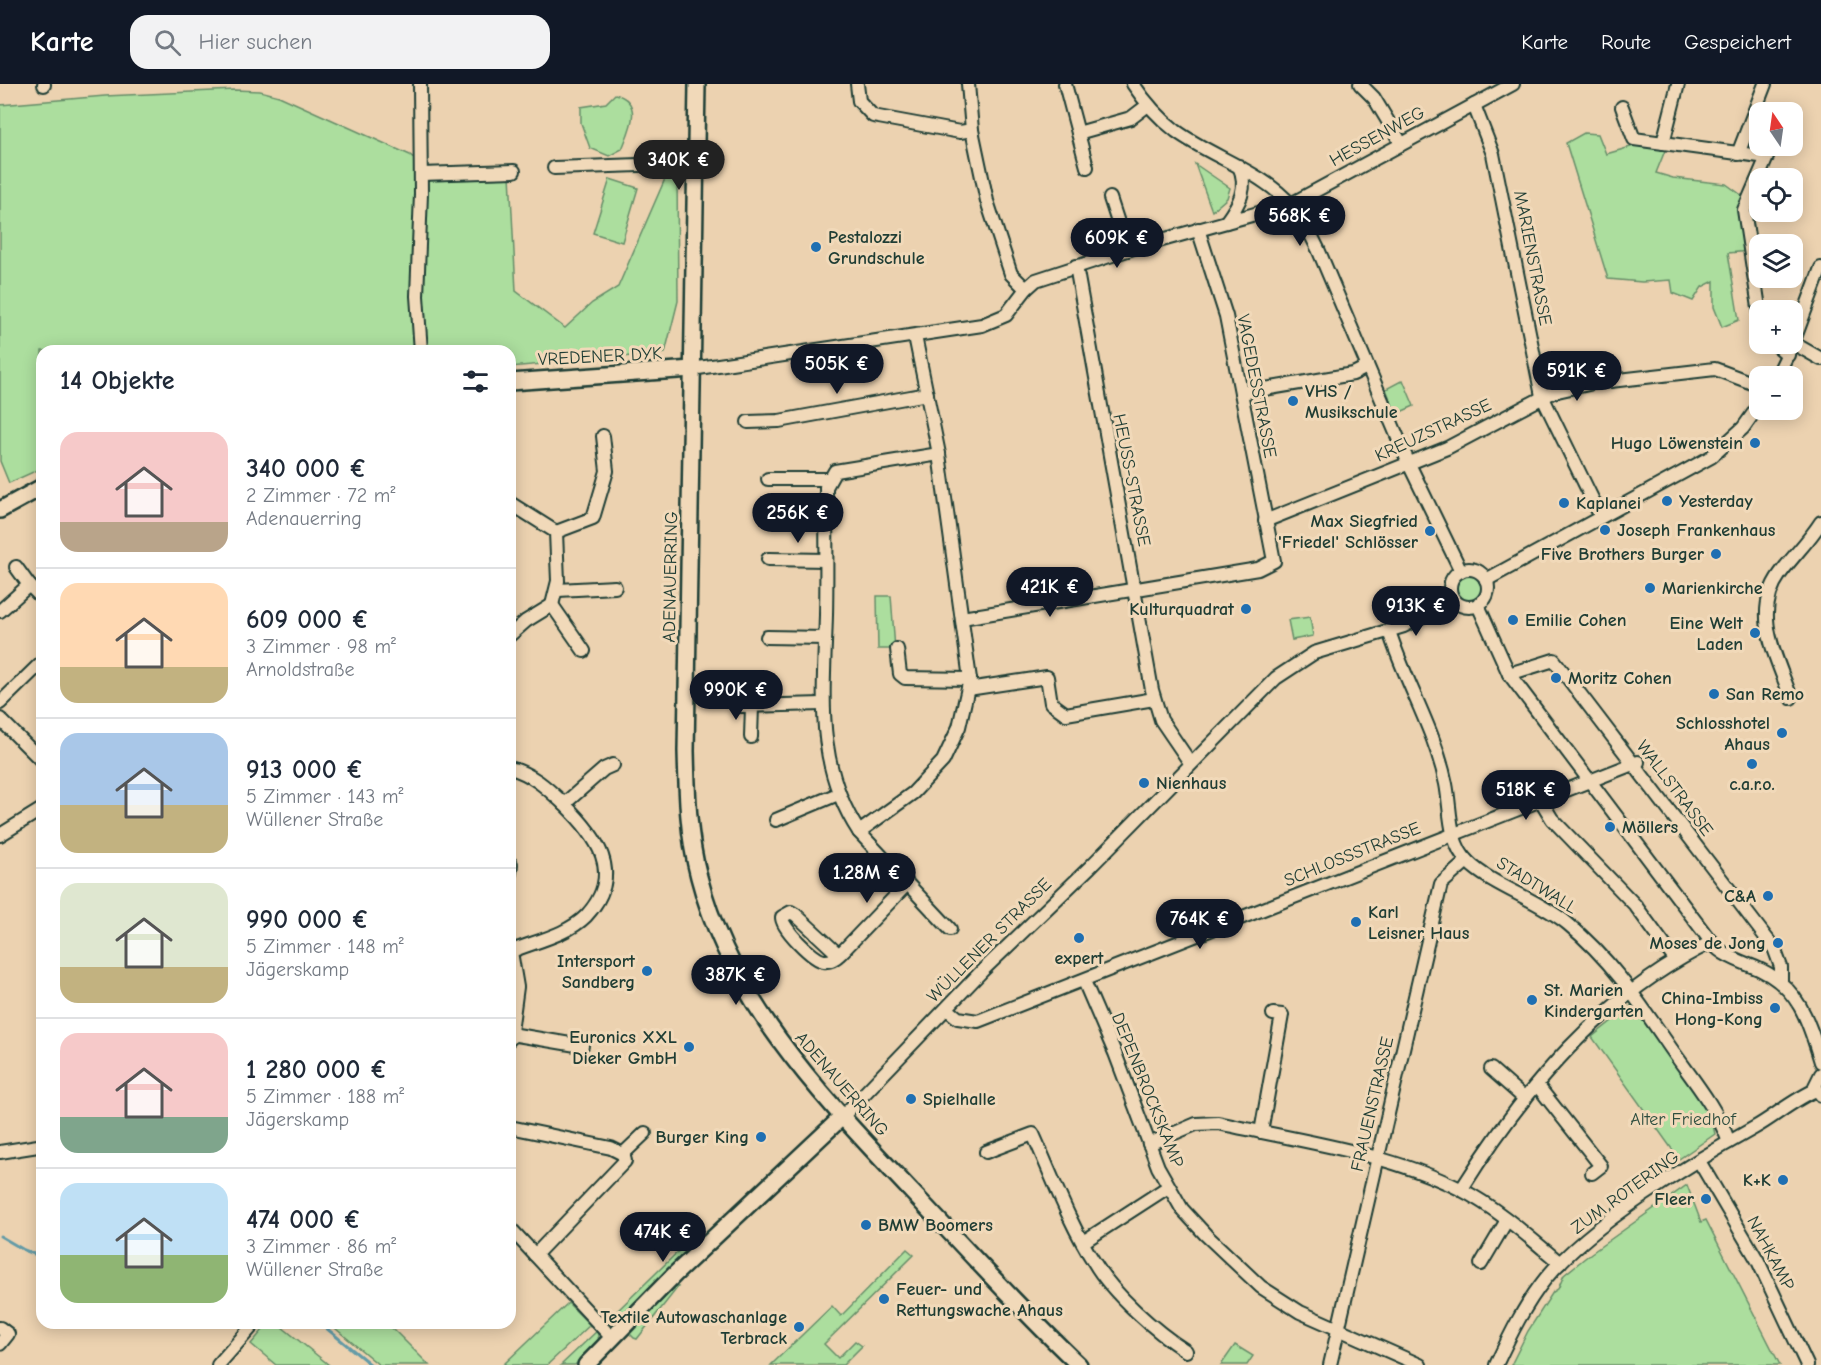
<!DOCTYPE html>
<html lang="de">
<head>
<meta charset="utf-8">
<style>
	body { margin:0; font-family:"Comic Neue",sans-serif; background:#f2f2f3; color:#1f2937; height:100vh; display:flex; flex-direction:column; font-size:22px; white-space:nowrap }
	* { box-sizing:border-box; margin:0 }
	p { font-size:20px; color:#747a83 }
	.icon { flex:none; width:33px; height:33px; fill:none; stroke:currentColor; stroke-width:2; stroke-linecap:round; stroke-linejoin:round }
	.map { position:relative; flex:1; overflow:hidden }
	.panel { position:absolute; left:36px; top:261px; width:480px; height:984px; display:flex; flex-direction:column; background:#fff; border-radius:18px; box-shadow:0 3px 15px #0003 }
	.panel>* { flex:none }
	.needle { width:39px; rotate:347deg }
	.controls { position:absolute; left:1749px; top:18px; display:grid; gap:12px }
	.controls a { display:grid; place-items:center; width:54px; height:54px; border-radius:12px; background:#fff; box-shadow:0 3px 15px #0003; font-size:30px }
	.price { position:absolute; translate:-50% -51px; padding:0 14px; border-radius:21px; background:#111827; color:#fff; font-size:20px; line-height:39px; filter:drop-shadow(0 2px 3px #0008) }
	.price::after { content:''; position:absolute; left:50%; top:36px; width:18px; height:14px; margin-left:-9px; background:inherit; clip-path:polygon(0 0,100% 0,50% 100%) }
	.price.current { background:#222; color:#fff }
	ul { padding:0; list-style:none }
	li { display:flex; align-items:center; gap:18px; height:150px; padding:0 24px }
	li+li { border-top:2px solid #e0e1e3 }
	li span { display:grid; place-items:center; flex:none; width:168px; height:120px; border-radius:18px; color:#555 }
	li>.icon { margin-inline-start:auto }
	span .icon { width:72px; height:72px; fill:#fffc; stroke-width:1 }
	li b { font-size:26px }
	h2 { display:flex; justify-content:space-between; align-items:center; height:72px; padding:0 24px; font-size:26px }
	header { display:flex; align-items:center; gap:36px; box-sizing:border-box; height:84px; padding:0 30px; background:#111827; color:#fff }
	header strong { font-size:28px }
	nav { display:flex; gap:33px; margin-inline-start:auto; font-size:21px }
	.search { width:420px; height:54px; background:#f2f2f3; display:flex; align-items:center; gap:15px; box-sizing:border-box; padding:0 21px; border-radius:18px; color:#747a83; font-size:22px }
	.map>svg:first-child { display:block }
	.green { fill:#acde9e; stroke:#668e69; stroke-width:1.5 }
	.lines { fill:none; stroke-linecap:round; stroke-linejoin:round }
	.stream { stroke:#649ba7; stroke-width:3 }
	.minor-casing { stroke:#1f3d34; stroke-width:16 }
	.major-casing { stroke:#1f3d34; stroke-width:20 }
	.minor { stroke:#f1d9b9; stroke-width:12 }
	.major { stroke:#f1d9b9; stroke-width:15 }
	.poi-dot { fill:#1f6fb2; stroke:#f1d9b9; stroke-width:2 }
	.labels { text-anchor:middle; stroke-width:6; stroke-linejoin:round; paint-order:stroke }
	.street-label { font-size:18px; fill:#1f3d34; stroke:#f1d9b9 }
	.poi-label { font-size:18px; font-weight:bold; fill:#1f3d34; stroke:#f1d9b9; text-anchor:start }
	.park-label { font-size:18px; fill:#2d4d3f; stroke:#f1d9b9 }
</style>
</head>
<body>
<header>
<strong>Karte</strong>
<div class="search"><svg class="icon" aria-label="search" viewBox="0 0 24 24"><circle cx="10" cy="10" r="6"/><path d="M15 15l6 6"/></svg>Hier suchen</div>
<nav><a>Karte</a><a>Route</a><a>Gespeichert</a></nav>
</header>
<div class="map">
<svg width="1821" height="1281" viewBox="0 0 1821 1281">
	<rect width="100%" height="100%" fill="#ecd2b0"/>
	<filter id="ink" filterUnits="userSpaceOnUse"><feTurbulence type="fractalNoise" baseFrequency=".0167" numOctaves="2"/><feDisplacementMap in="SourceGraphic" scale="12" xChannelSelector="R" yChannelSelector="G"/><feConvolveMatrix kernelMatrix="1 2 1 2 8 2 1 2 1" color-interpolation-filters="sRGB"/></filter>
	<g filter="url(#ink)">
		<g class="green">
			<polygon points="235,6 260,7 279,12 410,71 429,87 510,91 516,207 565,244 592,219 618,203 668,88 677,87 678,217 665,269 510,283 510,267 42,267 42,384 9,399 0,377 0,21 105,12"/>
			<path d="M615 10C645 18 629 47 622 65L609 72 590 64 581 39V23L606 19Z"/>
			<path d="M1584 49 1598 50 1606 70 1641 60 1666 64 1656 89 1673 94 1726 100 1754 120C1750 142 1759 144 1750 167L1728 169 1739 236 1722 243 1714 223V197L1702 203 1693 217 1673 209 1671 196 1642 198 1608 195 1566 59Z"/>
			<polygon points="1195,80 1230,104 1227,114 1212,127"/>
			<polygon points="610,95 638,104 622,158 593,149"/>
			<polygon points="1403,296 1414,322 1396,330 1386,305"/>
			<circle cx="1469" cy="504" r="13"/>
			<polygon points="877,512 891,512 895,565 878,565"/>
			<polygon points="1310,533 1313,552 1292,556 1288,536"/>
			<polygon points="1632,921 1709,1025 1715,1050 1679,1075 1592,953"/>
			<polygon points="1687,1101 1701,1138 1706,1136 1780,1281 1511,1281 1528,1247 1553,1208 1558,1205 1564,1191 1590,1170"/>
			<polygon points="689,1157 693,1163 620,1238 613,1231"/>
			<polygon points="907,1165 914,1171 824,1260 838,1274 855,1257 862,1262 843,1281 771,1281 832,1222 841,1232"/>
			<polygon points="674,1202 678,1203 637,1255 634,1254 630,1250"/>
			<polygon points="568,1219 590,1241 547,1281 503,1281"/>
			<polygon points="269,1239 277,1239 329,1281 276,1281 251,1260"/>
			<polygon points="329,1239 387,1239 429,1281 379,1281"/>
			<polygon points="597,1247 599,1257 575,1281 561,1281"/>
			<polygon points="1235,1261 1253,1272 1247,1281 1221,1281"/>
		</g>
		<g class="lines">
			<g class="stream">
				<polyline points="0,1152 24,1166 42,1173"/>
				<polyline points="320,1239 371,1281"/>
			</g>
			<defs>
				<g id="minor">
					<polyline points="44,0 44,1"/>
					<polyline points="420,0 421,110 417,212 421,267"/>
					<polyline points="857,0 859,17 873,32 960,48 972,46"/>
					<polyline points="968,0 972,46 987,117 1011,190 1026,205"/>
					<polyline points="1065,0 1087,83"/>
					<path d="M1133 0C1145 18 1159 34 1176 47 1213 74 1262 87 1292 122 1303 135 1311 150 1318 165L1409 380 1461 487"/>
					<polyline points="1360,0 1374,14 1401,59"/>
					<polyline points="1474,21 1493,70 1542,312 1601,433"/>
					<polyline points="1622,23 1634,55 1767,73 1744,126 1760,230"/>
					<polyline points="1078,49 1131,34 1148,21"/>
					<polyline points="1663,59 1678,0"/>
					<polyline points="1738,70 1765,0"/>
					<polyline points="554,84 696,79"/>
					<polyline points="421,90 514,87"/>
					<polyline points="1110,114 1127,166"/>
					<path d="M1226 138C1239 120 1249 104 1239 82"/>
					<polyline points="1076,182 1152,606 1161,636 1191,680"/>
					<polyline points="1793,259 1821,275"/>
					<polyline points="1775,260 1788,271"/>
					<polyline points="692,285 982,241 1006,231 1026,205 1036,196 1137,163 1291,120 1513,0"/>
					<polyline points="1777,292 1793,259 1821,184"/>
					<polyline points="1241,309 1353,290 1367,283"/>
					<polyline points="748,338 779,337 927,310"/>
					<path d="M939 370 835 387 826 403C826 446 827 488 826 531 824 609 814 679 859 748L950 845"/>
					<polyline points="768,395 828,395"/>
					<polyline points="510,419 556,448 558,497 552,521"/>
					<polyline points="1265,437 1447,364 1553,308 1593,299 1715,285 1760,302"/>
					<polyline points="556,448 593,434 607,387 603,352"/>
					<polyline points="768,475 826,476"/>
					<polyline points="16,483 29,501"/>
					<circle cx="1469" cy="504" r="19"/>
					<polyline points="1486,496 1711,373 1743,344 1760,320"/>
					<polyline points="558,506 615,503"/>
					<path d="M1478 521 1509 590 1712 859C1725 874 1744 878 1761 886 1800 905 1809 939 1821 978"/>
					<polyline points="0,527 29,501 42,514"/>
					<polyline points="962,534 1258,485 1274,477 1226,232 1198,145"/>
					<path d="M1389 547C1406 600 1435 646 1446 700 1451 725 1448 758 1468 778 1491 801 1539 816 1568 840 1611 875 1641 921 1672 966 1693 996 1716 1023 1729 1058"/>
					<polyline points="510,551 526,537 552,521 584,567"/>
					<polyline points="767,553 825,554"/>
					<polyline points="897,565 900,590 905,594 970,595"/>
					<polyline points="1509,590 1554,576 1774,864 1781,883 1781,897"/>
					<polyline points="968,605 1047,593 1051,619 1066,630 1154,615"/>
					<path d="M1791 614C1777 573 1751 530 1780 490 1793 472 1809 457 1821 438"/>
					<polyline points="0,619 42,578"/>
					<polyline points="741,622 823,620"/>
					<polyline points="0,635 42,677"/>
					<polyline points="751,653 752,622"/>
					<path d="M510 684C532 690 546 703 563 719 596 751 626 789 586 832 567 851 536 857 512 867"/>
					<polyline points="1540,715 1552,735 1635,821 1676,877"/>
					<polyline points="564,720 604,685 613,681"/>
					<polyline points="776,736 838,710"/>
					<polyline points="859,748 913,709 943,677 959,643 970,595 939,370 915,252"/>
					<polyline points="0,751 42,725"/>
					<polyline points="510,789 511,780"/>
					<polyline points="510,862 517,903 510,955"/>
					<path d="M839 871 796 831 791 828 782 833C781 843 813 876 824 877 831 878 836 874 841 869L907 800"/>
					<polyline points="1084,897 1115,969 1158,1083 1182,1125 1206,1151 1261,1203 1300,1228 1420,1281"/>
					<polyline points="947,925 958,934 978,937 1638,678"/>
					<polyline points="511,950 582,962"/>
					<polyline points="1491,985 1525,1015"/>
					<polyline points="1537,1001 1601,1082 1592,1089"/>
					<polyline points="1821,1011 1815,1002 1821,990"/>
					<polyline points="842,1033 982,887 1090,783 1276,594 1314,569 1404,542 1454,516"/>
					<polyline points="510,1043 611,1064 623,1070 625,1077 535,1171"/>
					<polyline points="1261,1048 1282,931 1273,930"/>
					<path d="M1149 1060 1196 1040 1218 1039C1300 1057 1385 1068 1460 1105 1497 1124 1529 1153 1560 1179"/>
					<polyline points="0,1068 38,1062"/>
					<path d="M986 1068 1033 1050C1052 1092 1069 1139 1094 1178 1112 1209 1156 1248 1186 1267"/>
					<polyline points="623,1070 645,1049"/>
					<polyline points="1699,1077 1758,1177 1807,1281"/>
					<path d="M1461 1106C1524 1005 1603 910 1712 858"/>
					<polyline points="510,1144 612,1254"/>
					<polyline points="1083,1158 1168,1103"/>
					<polyline points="1481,1180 1507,1136"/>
					<polyline points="0,1244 8,1250 0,1260"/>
					<polyline points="218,1281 255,1239"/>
					<polyline points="1330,1281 1441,800 1467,777"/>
					<path d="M1496 1281C1510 1251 1525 1220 1546 1194 1592 1139 1691 1079 1754 1044 1774 1033 1794 1015 1816 1006"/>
				</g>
				<g id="major">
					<path d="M697 0 686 667C687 709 688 752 699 793 732 921 824 1014 912 1108 967 1166 1021 1226 1079 1281"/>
					<polyline points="510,298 692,285"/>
					<polyline points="0,426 42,403"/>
					<polyline points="586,1281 675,1190 842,1033"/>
				</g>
			</defs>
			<use href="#minor" class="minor-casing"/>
			<use href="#major" class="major-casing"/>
			<use href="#minor" class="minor"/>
			<use href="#major" class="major"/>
		</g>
	</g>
	<g class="poi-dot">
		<circle cx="816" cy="163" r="6"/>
		<circle cx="1293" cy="317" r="6"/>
		<circle cx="1755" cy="359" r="6"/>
		<circle cx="1667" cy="417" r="6"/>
		<circle cx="1564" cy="419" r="6"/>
		<circle cx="1605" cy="446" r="6"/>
		<circle cx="1430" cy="447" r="6"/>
		<circle cx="1716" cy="470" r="6"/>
		<circle cx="1650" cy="504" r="6"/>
		<circle cx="1246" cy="525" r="6"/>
		<circle cx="1513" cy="536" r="6"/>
		<circle cx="1755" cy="549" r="6"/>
		<circle cx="1556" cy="594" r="6"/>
		<circle cx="1714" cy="610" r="6"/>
		<circle cx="1782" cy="649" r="6"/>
		<circle cx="1752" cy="680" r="6"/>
		<circle cx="1144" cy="699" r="6"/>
		<circle cx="1610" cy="743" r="6"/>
		<circle cx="1768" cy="812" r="6"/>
		<circle cx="1356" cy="838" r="6"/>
		<circle cx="1079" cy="854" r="6"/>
		<circle cx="1778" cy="859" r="6"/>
		<circle cx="647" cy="887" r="6"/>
		<circle cx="1532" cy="916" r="6"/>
		<circle cx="1775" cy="924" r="6"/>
		<circle cx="689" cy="963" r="6"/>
		<circle cx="911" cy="1015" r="6"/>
		<circle cx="761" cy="1053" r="6"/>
		<circle cx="1783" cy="1096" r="6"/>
		<circle cx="1706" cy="1115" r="6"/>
		<circle cx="866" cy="1141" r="6"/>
		<circle cx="884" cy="1215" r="6"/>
		<circle cx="799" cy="1243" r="6"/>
	</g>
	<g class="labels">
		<g class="street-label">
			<text transform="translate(1377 52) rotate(-29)" y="6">HESSENWEG</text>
			<text transform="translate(1533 174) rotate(79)" y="6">MARIENSTRASSE</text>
			<text transform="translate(600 272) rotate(-3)" y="6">VREDENER DYK</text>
			<text transform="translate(1257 302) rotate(79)" y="6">VAGEDESSTRASSE</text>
			<text transform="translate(1433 346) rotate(-25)" y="6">KREUZSTRASSE</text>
			<text transform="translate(1132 396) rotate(79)" y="6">HEUSS-STRASSE</text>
			<text transform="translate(670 493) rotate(-89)" y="6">ADENAUERRING</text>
			<text transform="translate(1675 704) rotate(53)" y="6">WALLSTRASSE</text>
			<text transform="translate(1352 770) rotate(-22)" y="6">SCHLOSSSTRASSE</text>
			<text transform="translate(1537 801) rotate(32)" y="6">STADTWALL</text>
			<text transform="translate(989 856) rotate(-45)" y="6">WÜLLENER STRASSE</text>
			<text transform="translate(842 1000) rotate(49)" y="6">ADENAUERRING</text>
			<text transform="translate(1148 1006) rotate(68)" y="6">DEPENBROCKSKAMP</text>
			<text transform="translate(1372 1020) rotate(-77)" y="6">FRAUENSTRASSE</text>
			<text transform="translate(1625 1108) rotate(-36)" y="6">ZUM ROTERING</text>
			<text transform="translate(1771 1169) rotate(62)" y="6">NAHKAMP</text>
		</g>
		<g class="poi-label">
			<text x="828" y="159">Pestalozzi<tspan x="828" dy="21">Grundschule</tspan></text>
			<text x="1305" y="313">VHS /<tspan x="1305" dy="21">Musikschule</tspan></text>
			<text x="1743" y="365" text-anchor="end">Hugo Löwenstein</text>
			<text x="1679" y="423">Yesterday</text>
			<text x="1576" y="425">Kaplanei</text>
			<text x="1418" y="443" text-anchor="end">Max Siegfried<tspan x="1418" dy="21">'Friedel' Schlösser</tspan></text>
			<text x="1617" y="452">Joseph Frankenhaus</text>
			<text x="1704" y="476" text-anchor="end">Five Brothers Burger</text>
			<text x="1662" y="510">Marienkirche</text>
			<text x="1234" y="531" text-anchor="end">Kulturquadrat</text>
			<text x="1525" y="542">Emilie Cohen</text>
			<text x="1743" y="545" text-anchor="end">Eine Welt<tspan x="1743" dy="21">Laden</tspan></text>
			<text x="1568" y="600">Moritz Cohen</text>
			<text x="1726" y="616">San Remo</text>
			<text x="1770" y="645" text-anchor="end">Schlosshotel<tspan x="1770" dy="21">Ahaus</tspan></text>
			<text x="1156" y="705">Nienhaus</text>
			<text x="1752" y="706" text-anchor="middle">c.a.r.o.</text>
			<text x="1622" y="749">Möllers</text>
			<text x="1756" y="818" text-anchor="end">C&amp;A</text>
			<text x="1368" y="834">Karl<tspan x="1368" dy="21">Leisner Haus</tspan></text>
			<text x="1766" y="865" text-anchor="end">Moses de Jong</text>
			<text x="1079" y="880" text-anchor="middle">expert</text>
			<text x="635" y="883" text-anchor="end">Intersport<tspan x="635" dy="21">Sandberg</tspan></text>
			<text x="1544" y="912">St. Marien<tspan x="1544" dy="21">Kindergarten</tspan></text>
			<text x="1763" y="920" text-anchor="end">China-Imbiss<tspan x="1763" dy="21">Hong-Kong</tspan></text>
			<text x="677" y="959" text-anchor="end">Euronics XXL<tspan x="677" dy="21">Dieker GmbH</tspan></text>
			<text x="923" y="1021">Spielhalle</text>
			<text x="749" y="1059" text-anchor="end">Burger King</text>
			<text x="1771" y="1102" text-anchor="end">K+K</text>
			<text x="1694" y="1121" text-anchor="end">Fleer</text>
			<text x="878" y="1147">BMW Boomers</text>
			<text x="896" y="1211">Feuer- und<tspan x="896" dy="21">Rettungswache Ahaus</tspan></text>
			<text x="787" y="1239" text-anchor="end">Textile Autowaschanlage<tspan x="787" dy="21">Terbrack</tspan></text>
		</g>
		<g class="park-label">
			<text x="1683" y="1041">Alter Friedhof</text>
		</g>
	</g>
</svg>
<div class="controls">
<a><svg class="needle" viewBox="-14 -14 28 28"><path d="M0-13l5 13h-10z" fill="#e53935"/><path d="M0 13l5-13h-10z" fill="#747a83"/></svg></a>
<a><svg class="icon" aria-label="locate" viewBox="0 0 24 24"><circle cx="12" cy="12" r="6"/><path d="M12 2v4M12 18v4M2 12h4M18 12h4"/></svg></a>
<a><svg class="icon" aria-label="layers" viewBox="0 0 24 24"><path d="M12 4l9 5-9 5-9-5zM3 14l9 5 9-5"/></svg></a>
<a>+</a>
<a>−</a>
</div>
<b class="price current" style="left:679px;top:107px">340K €</b>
<b class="price" style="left:1300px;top:163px">568K €</b>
<b class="price" style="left:1117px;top:185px">609K €</b>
<b class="price" style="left:837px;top:311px">505K €</b>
<b class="price" style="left:1577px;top:318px">591K €</b>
<b class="price" style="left:798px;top:460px">256K €</b>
<b class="price" style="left:1050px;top:534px">421K €</b>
<b class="price" style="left:1416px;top:553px">913K €</b>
<b class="price" style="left:736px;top:637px">990K €</b>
<b class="price" style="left:1526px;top:737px">518K €</b>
<b class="price" style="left:867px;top:820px">1.28M €</b>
<b class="price" style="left:1200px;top:866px">764K €</b>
<b class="price" style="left:736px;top:922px">387K €</b>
<b class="price" style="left:663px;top:1179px">474K €</b>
<section class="panel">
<h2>14 Objekte<svg class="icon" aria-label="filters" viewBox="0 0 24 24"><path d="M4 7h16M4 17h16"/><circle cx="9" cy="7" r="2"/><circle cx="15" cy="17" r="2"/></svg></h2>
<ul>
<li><span style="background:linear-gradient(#f6c9c9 75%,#b9a48a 0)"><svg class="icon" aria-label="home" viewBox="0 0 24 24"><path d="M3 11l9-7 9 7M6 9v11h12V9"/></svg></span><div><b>340 000 €</b><p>2 Zimmer · 72 m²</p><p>Adenauerring</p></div></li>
<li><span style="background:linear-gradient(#ffd9b3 70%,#c2b280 0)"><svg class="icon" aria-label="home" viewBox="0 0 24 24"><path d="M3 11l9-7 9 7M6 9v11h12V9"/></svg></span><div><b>609 000 €</b><p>3 Zimmer · 98 m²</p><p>Arnoldstraße</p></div></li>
<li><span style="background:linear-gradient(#a9c7e8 60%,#c2b280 0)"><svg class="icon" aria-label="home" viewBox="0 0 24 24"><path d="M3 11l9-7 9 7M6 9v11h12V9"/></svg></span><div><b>913 000 €</b><p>5 Zimmer · 143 m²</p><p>Wüllener Straße</p></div></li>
<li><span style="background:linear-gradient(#dfe7d0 70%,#c2b280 0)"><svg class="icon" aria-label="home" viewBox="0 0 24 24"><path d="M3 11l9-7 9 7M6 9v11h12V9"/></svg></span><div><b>990 000 €</b><p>5 Zimmer · 148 m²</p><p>Jägerskamp</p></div></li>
<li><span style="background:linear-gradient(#f6c9c9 70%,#7fa58c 0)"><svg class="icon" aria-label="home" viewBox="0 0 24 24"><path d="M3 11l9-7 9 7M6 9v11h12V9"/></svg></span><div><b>1 280 000 €</b><p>5 Zimmer · 188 m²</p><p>Jägerskamp</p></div></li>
<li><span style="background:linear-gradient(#bfe0f5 60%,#8fb573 0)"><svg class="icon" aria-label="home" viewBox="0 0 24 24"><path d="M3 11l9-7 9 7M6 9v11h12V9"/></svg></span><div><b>474 000 €</b><p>3 Zimmer · 86 m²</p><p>Wüllener Straße</p></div></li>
</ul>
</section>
</div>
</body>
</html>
